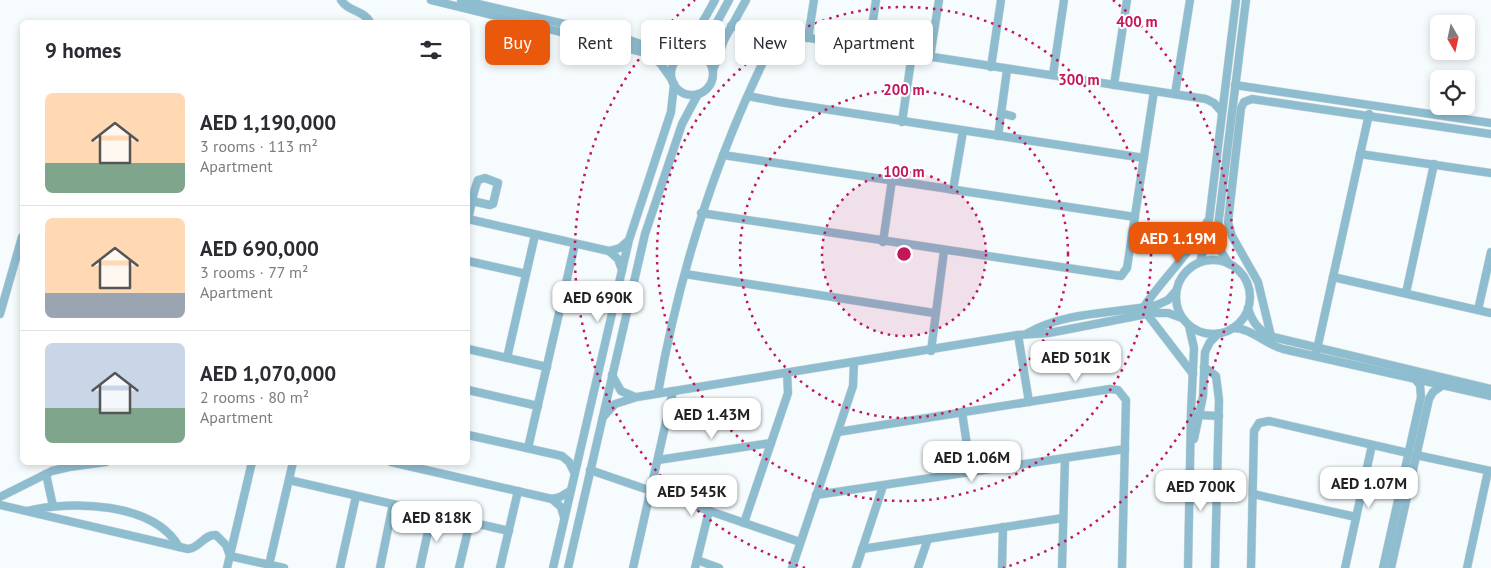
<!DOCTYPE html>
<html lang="en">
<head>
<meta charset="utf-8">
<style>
	body { margin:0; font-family:"PT Sans",sans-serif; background:#f7f7f7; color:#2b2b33; height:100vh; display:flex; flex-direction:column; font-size:19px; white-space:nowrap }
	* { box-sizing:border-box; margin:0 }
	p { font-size:16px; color:#7c7c81 }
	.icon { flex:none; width:28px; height:28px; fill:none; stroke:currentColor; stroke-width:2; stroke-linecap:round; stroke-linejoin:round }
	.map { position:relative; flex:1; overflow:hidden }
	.drawer { position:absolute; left:20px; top:20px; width:450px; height:445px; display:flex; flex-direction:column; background:#fff; border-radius:8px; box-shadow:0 2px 8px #0003 }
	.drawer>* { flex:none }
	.top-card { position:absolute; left:485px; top:20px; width:475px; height:45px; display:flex; gap:10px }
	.needle { width:32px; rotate:171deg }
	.fabs { position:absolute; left:1430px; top:15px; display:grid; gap:10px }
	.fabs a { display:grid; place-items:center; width:45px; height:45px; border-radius:8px; background:#fff; box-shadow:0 2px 8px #0003; font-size:25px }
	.price { position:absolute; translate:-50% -42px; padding:0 11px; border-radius:10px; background:#fff; color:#222; font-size:16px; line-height:32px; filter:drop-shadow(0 1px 2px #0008) }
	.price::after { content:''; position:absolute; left:50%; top:30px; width:15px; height:11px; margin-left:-8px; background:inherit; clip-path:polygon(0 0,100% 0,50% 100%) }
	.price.current { background:#ea580c; color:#fff }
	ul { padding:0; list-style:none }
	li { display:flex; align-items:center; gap:15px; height:125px; padding:0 25px }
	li+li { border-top:1px solid #e1e1e2 }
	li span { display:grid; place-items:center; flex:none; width:140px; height:100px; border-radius:8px; color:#555 }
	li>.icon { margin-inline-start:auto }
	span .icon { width:60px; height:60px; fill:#fffc; stroke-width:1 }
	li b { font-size:21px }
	h2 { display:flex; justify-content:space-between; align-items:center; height:60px; padding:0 25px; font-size:21px }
	.tag { padding:0 18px; border-radius:8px; background:#fff; box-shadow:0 2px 8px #0003; font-size:18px; line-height:45px }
	.tag.current { background:#ea580c; color:#fff }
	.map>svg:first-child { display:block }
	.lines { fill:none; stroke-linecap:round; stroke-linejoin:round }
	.minor-casing { stroke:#d3d9db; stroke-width:9 }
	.minor { stroke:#8ebdd0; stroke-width:8 }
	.ring { fill:none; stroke:#c2185b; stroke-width:2.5; stroke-dasharray:2.5 5 }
	.centre { fill:#c2185b; stroke:#fff; stroke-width:2.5 }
	.ring-label { font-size:15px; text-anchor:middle; font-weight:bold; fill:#c2185b; stroke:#fff; stroke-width:4; stroke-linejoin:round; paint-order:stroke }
</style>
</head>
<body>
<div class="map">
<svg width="1491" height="568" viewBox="0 0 1491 568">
	<rect width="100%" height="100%" fill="#f6fcfe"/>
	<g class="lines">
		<defs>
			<g id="minor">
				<path d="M341 0C348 12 364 10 370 22"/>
				<polyline points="431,0 642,52 660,63 672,80"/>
				<polyline points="461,0 621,37 665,53 685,55"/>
				<polyline points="731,26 1206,99 1214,103 1222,112"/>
				<polyline points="808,38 814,0"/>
				<path d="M652 46C693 47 697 32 715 0"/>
				<polyline points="869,47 876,0"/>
				<circle cx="692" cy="74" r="21"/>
				<polyline points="690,54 710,35 729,0"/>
				<polyline points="930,57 939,0"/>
				<polyline points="991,67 1001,0"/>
				<polyline points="713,70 724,40 746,0"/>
				<polyline points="1053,75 1064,0"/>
				<polyline points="1114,85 1127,0"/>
				<polyline points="1235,85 1491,123"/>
				<polyline points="1175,94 1190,0"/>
				<polyline points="748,96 779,102 1144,158"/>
				<polyline points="1001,113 1012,116"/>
				<polyline points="902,122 912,54"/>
				<polyline points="998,136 1007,70"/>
				<polyline points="1360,154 1491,173"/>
				<polyline points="723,155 1135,217"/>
				<polyline points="953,190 963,131"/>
				<polyline points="701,213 1121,276 1127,268 1154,91"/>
				<polyline points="468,219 609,251 620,248 628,241"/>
				<path d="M468 220C471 207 473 192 478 180L485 178 498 183 493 204 490 205 472 201"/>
				<polyline points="883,242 892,180"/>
				<polyline points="609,251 618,259 622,270"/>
				<circle cx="1213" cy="297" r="37"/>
				<polyline points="468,261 526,274"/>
				<polyline points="1200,262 1207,237 1236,0"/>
				<polyline points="1229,264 1219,248 1217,234 1246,0"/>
				<polyline points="685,274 934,313"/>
				<polyline points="1333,277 1491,313"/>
				<polyline points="1406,293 1434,164"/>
				<path d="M1143 308C1164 277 1190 254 1207 222"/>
				<path d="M1248 308C1252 323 1260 332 1273 337L1491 389"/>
				<polyline points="1478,310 1491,252"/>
				<polyline points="0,314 22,237"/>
				<polyline points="1147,314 1193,374"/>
				<path d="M1233 328C1251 328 1265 344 1283 349L1491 396"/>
				<path d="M1028 333C1066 311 1115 314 1157 305L1168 300 1176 291"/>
				<polyline points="1018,335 1029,402"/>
				<polyline points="1271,336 1258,282 1232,236 1228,222 1241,108 1244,102 1252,99 1491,134"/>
				<polyline points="468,349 547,367"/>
				<polyline points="931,351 944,251"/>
				<polyline points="1316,354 1369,114"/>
				<polyline points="507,358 535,235"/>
				<polyline points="1204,367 1216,376 1219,400 1215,568"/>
				<polyline points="612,375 621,391 635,397"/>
				<polyline points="468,390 538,406"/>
				<path d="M658 393C680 268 719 147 777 34"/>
				<polyline points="962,412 971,472"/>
				<polyline points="1198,415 1219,416"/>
				<polyline points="603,417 615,404 637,397 1018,335 1049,333 1152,313 1168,313 1182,318"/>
				<polyline points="838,432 1110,389 1118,390 1126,400 1122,568"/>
				<polyline points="468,435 562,456 569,462 574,472"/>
				<polyline points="1194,439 1203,396 1205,352 1210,342 1218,334"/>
				<polyline points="528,448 575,244"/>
				<polyline points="1416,455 1491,471"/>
				<polyline points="658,460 771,443"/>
				<polyline points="391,462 552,499 560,497 570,491"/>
				<polyline points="590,470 800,542"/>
				<polyline points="46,474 53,506"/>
				<polyline points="289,480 509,531"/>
				<polyline points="1253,494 1356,517"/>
				<polyline points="816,495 1125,449"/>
				<polyline points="0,497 52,471 69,467 106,462"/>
				<polyline points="552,499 561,507 564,517"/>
				<path d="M0 505 188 549C200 548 204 534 216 535L226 545 230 556 284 568"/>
				<path d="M27 511C71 500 154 502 179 547"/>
				<polyline points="744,523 788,393 787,373"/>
				<polyline points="862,549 1063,518"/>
				<polyline points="697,560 719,568"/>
				<polyline points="269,565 293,462"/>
				<polyline points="227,568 252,462"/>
				<polyline points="340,568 356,496"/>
				<polyline points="380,568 393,504"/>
				<polyline points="420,568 432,513"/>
				<polyline points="459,568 470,522"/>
				<polyline points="500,568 518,491"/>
				<polyline points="553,568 629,240 671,112 674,84"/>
				<polyline points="568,568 645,234 682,124 698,94"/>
				<polyline points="633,568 673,391"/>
				<polyline points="695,568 709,511"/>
				<polyline points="792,568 853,386 854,362"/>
				<polyline points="856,568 883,486"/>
				<polyline points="918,568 928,539"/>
				<polyline points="1002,568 1003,527"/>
				<polyline points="1062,568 1065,458"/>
				<polyline points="1188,568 1191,412 1194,348 1189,326"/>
				<polyline points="1251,568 1254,431 1259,423 1269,421 1408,453"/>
				<polyline points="1345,568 1372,445"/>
				<polyline points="1383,568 1421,397 1420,385 1415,379"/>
				<polyline points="1391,568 1429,399 1433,392 1443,385"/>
				<polyline points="1467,568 1488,471"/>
			</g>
		</defs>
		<use href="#minor" class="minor-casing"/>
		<use href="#minor" class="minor"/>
	</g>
	<circle cx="904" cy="254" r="82" fill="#c2185b" fill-opacity=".12"/>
	<g class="ring">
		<circle cx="904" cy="254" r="82"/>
		<circle cx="904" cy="254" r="164"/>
		<circle cx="904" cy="254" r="247"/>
		<path d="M805 568A329 329 0 0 1 695 0M1113 0A329 329 0 0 1 1003 568"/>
	</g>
	<circle cx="904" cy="254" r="8" class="centre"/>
	<g class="ring-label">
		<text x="1137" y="27">400 m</text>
		<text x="1079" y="85">300 m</text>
		<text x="904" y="95">200 m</text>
		<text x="904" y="177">100 m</text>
	</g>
</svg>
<div class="fabs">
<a><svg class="needle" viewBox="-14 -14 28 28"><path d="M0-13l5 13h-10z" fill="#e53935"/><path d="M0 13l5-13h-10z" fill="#7c7c81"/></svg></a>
<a><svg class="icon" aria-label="locate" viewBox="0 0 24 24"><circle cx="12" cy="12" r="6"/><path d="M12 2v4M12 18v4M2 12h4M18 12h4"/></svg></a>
</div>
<b class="price current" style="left:1178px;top:264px">AED 1.19M</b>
<b class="price" style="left:598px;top:323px">AED 690K</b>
<b class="price" style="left:1076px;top:383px">AED 501K</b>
<b class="price" style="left:712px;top:440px">AED 1.43M</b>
<b class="price" style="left:972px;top:483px">AED 1.06M</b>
<b class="price" style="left:1369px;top:509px">AED 1.07M</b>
<b class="price" style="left:1201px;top:512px">AED 700K</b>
<b class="price" style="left:692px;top:517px">AED 545K</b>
<b class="price" style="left:437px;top:543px">AED 818K</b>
<div class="top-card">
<a class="tag current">Buy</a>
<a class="tag">Rent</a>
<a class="tag">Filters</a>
<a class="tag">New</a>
<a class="tag">Apartment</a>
</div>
<section class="drawer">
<h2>9 homes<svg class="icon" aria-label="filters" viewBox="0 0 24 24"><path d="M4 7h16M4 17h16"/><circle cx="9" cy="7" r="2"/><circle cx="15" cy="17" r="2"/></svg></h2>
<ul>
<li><span style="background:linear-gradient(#ffd9b3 70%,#7fa58c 0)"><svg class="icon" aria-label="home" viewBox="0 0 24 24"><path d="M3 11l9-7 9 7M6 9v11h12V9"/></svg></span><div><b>AED 1,190,000</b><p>3 rooms · 113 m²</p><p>Apartment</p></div></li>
<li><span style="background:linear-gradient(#ffd9b3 75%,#9aa5b1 0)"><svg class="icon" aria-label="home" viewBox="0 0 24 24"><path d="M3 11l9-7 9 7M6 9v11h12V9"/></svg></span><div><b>AED 690,000</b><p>3 rooms · 77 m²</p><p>Apartment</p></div></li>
<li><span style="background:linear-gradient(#c9d6e8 65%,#7fa58c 0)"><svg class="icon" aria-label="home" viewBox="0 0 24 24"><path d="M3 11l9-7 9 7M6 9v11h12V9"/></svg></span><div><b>AED 1,070,000</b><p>2 rooms · 80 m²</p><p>Apartment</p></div></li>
</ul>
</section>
</div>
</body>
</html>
